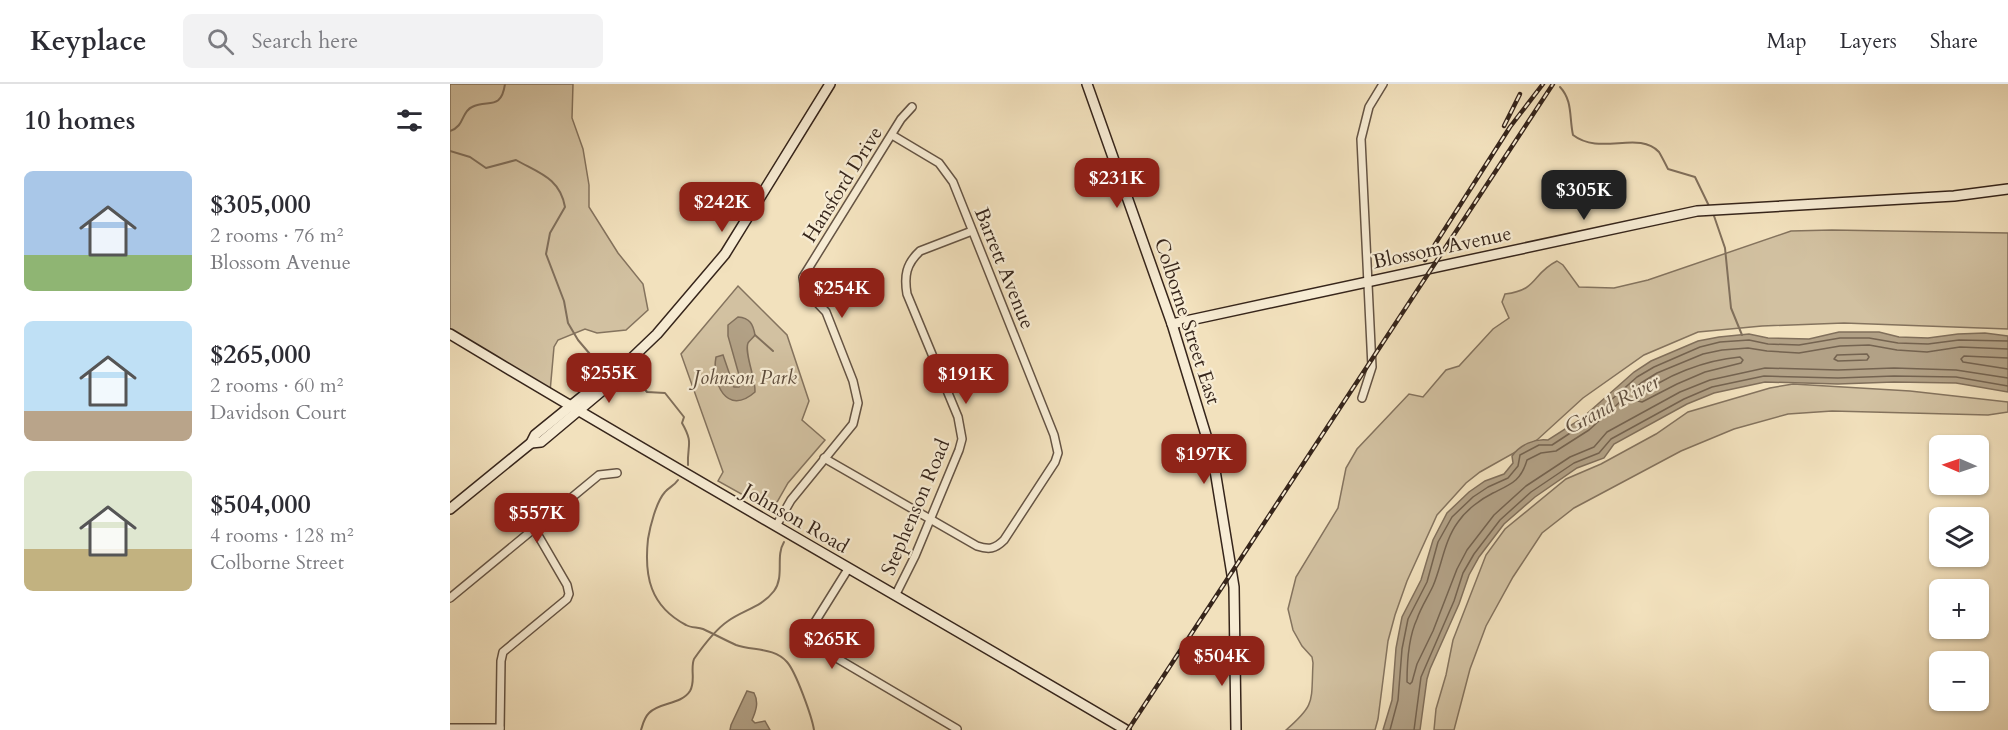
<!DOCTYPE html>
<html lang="en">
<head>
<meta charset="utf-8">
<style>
	body { margin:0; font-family:Cardo,serif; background:#f2f2f3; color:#2b2b33; height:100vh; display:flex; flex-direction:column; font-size:22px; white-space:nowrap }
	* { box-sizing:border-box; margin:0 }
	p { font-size:20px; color:#7c7c81 }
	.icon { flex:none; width:33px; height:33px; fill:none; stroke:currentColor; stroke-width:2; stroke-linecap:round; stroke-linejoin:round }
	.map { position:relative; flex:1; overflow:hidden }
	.sheet { display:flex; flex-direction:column; background:#fff; width:450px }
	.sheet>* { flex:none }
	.needle { width:39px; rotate:272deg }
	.fabs { position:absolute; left:1479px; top:351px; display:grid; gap:12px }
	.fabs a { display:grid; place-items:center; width:60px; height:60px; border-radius:9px; background:#fff; box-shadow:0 2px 4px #0004; font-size:30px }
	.price { position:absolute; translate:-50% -51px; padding:0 14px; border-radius:12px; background:#8f2418; color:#fff; font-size:20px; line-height:39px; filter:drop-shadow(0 2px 3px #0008) }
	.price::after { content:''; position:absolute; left:50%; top:36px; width:18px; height:14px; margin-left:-9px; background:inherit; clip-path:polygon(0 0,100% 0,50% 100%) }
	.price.active { background:#222; color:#fff }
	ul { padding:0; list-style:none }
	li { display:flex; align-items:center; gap:18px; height:150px; padding:0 24px }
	li span { display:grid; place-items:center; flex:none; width:168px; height:120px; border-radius:9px; color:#555 }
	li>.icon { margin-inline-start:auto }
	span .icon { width:72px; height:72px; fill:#fffc; stroke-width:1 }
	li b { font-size:26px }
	h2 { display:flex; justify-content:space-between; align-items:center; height:72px; padding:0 24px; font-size:26px }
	header { display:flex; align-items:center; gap:36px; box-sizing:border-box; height:84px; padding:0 30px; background:#fff; border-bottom:2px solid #e1e1e2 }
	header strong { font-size:28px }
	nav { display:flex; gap:33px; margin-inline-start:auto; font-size:21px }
	.search { width:420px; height:54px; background:#f2f2f3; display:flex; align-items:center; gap:15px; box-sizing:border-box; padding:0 21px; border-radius:9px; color:#7c7c81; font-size:22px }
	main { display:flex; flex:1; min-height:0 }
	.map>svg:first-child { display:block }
	.green { fill:#d2c1a1; stroke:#84735e; stroke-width:1.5 }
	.water { fill:#b2a186; stroke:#806f5b; stroke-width:1.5 }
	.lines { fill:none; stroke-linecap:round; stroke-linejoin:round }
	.shore { stroke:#746350; stroke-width:1.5 }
	.stream { stroke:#806f5b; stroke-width:2 }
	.street-casing { stroke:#655444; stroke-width:10 }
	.secondary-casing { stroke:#36251b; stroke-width:12 }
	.street { stroke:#f7ecd4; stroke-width:7 }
	.secondary { stroke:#f7ecd4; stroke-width:9 }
	.rail-casing { stroke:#36251b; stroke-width:4.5 }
	.rail { stroke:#f7ecd4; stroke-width:2; stroke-dasharray:7; stroke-linecap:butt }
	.labels { text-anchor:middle; stroke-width:4.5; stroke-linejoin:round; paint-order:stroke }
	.street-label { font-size:20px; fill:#36251b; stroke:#f7ecd4 }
	.park-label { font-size:20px; font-style:italic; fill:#5d4c3c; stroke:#f7ecd4 }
	.water-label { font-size:21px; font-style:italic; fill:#615040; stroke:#f7ecd4 }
</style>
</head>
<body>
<header>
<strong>Keyplace</strong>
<div class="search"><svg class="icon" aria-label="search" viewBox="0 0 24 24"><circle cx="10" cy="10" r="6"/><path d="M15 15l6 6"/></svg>Search here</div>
<nav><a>Map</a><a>Layers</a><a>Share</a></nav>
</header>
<main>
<section class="sheet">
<h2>10 homes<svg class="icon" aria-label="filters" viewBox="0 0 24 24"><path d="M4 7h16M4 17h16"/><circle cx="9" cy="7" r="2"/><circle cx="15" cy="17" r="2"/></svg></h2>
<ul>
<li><span style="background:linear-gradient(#a9c7e8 70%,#8fb573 0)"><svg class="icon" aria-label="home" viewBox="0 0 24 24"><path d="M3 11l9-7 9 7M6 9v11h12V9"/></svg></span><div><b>$305,000</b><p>2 rooms · 76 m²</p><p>Blossom Avenue</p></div></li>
<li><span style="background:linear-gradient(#bfe0f5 75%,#b9a48a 0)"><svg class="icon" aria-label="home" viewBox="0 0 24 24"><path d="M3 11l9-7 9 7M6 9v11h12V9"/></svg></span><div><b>$265,000</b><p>2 rooms · 60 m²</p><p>Davidson Court</p></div></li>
<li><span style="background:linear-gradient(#dfe7d0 65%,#c2b280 0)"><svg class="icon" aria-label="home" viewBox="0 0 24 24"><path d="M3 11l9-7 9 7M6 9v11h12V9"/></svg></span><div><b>$504,000</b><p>4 rooms · 128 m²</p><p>Colborne Street</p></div></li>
</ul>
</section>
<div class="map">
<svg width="1558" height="646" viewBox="0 0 1558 646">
	<rect width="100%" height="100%" fill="#f2e1bd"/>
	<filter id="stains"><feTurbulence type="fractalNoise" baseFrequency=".00333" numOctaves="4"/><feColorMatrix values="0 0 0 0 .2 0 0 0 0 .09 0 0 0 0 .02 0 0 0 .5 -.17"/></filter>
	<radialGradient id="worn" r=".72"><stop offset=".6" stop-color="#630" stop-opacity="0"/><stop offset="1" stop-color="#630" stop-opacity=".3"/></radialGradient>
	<g class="green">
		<polygon points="0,0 123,0 122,34 133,65 139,101 139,123 168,169 193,200 198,226 176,246 147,249 135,245 108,256 104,263 100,308 0,250"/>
		<path d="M1382 146 1558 149V245L1394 239 1312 242 1248 248 1194 271 1133 314 1087 356 1030 388 1016 399 987 431 957 497 945 531 938 557 928 635 925 646H836C866 620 861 618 863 579L862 573 852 562 843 546 838 525 846 493 888 424 896 384 907 365 959 310 973 313 996 286 1009 282 1043 245 1059 234 1052 218 1055 210C1089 206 1081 190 1107 177L1113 181 1129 203 1164 204 1198 196 1341 147Z"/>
		<polygon points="288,202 337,251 359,317 352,336 375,356 338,399 322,427 268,397 273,388 231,270"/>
		<polygon points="1343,300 1460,307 1558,318 1558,328 1538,331 1382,327 1338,330 1284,345 1231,367 1124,424 1092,449 1063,493 1036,542 1020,585 1004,646 984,646 986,625 996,591 1003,556 1036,471 1055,445 1116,395 1151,380 1206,350 1238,328 1320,304"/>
	</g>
	<g class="water">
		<path d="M288 233C300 234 303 240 305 251 303 254 300 256 298 259 294 269 306 295 305 308 277 333 261 299 266 273L273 271 284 303H289L291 298 278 252V241Z"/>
		<path d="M1389 248H1429L1449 253 1478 254 1508 250 1535 249 1558 252V308L1506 299 1444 298 1388 300 1315 298 1264 309 1237 320 1164 360 1154 374 1127 384 1085 413 1054 440 1029 473 1019 491 1009 520 980 585 977 595 970 646H933L942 616 946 564 952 533 971 496 983 456 997 429 1019 408 1035 397 1054 390 1063 379 1062 372C1070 361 1085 354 1098 356L1131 335 1184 288 1201 277 1248 257 1269 253 1299 250 1318 254 1359 255Z"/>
		<path d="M297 607 304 609C309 618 306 627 302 636L305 639 315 637 320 646H280L281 641Z"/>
	</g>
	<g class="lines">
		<g class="shore">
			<path d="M1558 265 1510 263 1477 268 1447 266 1419 261 1390 262 1349 269 1317 267 1298 264 1272 266 1253 270 1207 289 1191 299 1139 346 1106 367 1091 369 1077 376C1071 397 1061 400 1043 409 1031 415 1016 426 1008 438 994 457 992 481 983 502 978 513 971 523 967 535 959 552 957 579 957 598L960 600 962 598 967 580 983 547 1007 485 1017 466 1044 431 1076 402 1120 373 1144 363 1157 348 1230 308 1260 296 1315 284 1388 286 1444 284 1506 286 1558 294"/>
			<polygon points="1417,270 1419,273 1417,276 1388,277 1384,275 1387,271"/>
			<path d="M1290 273 1293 276 1291 279 1255 288 1227 300 1192 318 1188 317V314C1214 291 1256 276 1290 273Z"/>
			<polyline points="1558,274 1514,272 1511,275 1513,278 1558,285"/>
			<polyline points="940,646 948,616 952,565 958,535 977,498 988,458 1002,433 1023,413 1038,403 1058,394 1068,382 1070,371 1089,361 1102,361 1134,340 1187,293 1204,283 1250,263 1270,258 1299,256 1318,260 1349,261 1390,254 1419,254 1448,259 1478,260 1509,256 1558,257"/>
			<polyline points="964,646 971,593 1004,517 1013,489 1024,470 1050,436 1081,408 1124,379 1149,369 1161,355 1234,315 1262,303 1314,292 1388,294 1444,292 1506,293 1558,302"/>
		</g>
		<g class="stream">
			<path d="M1110 3C1123 17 1119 33 1123 51 1150 72 1189 46 1209 68 1212 73 1215 79 1218 85L1245 93 1260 124"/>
			<path d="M0 47C15 42 11 28 22 23 38 15 51 27 55 0"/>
			<path d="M0 67 20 73 36 84 66 76C89 89 110 94 115 123L100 149 96 170 114 217 118 239 128 256 145 276"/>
			<polyline points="1263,129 1275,164 1281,224 1292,251"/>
			<polyline points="305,251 323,267"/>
			<path d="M188 297 197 308 215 309 234 333 232 339C244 360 237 360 238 381"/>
			<path d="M228 396C224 402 219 403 215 408 206 418 200 443 198 455 194 492 200 522 236 541 241 544 248 543 253 545 264 550 275 556 286 561 303 567 324 563 337 578 346 588 362 633 364 646"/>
			<path d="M191 646C193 640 194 634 199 629 209 618 231 621 240 607 246 597 240 585 244 575 253 562 265 546 278 537 293 526 312 523 324 507 335 492 325 473 334 458"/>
		</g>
		<defs>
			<g id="street">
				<polyline points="912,314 922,283 911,55 919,23 933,0"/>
				<path d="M374 374 527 462C539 466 545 465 554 456L605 378 608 369 604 351 503 98 489 79 442 51"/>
				<polyline points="326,442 341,416 403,340 408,319 403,297 376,228 355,206 353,193 451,35 462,23"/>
				<polyline points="398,485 360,546 359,551 361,559 507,645"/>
				<path d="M446 510 465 472 509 366 512 355 508 333 457 210C454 192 456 180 470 167L522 147"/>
				<polyline points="0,514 149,391 167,389"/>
				<polyline points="0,644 50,644"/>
				<polyline points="50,646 51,577 53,568 117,515 119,510 117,501 85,446"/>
			</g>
			<g id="secondary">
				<polyline points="637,0 722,240 763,374 784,503 786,646"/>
				<polyline points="722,240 1247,127 1504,112 1558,105"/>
				<path d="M0 250C224 385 451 513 676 646"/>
				<polyline points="81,359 91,358 159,301 160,295 207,250 275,170 380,0"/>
				<polyline points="0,425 81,359 85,351 154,295 160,295"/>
			</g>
		</defs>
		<use href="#street" class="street-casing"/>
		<use href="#secondary" class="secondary-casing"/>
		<use href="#street" class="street"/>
		<use href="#secondary" class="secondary"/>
		<defs>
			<g id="rail">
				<polyline points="1054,42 1070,10"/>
				<polyline points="975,176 1060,43 1093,0"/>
				<polyline points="678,646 1103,0"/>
			</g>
		</defs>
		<use href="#rail" class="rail-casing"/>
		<use href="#rail" class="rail"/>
	</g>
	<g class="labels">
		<g class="street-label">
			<text transform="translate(392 100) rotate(-58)" y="7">Hansford Drive</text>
			<text transform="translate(992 163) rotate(-12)" y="7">Blossom Avenue</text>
			<text transform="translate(555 184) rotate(68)" y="7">Barrett Avenue</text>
			<text transform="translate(738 237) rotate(72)" y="7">Colborne Street East</text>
			<text transform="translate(465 423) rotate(-67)" y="7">Stephenson Road</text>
			<text transform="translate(346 434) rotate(30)" y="7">Johnson Road</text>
		</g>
		<g class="park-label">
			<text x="295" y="300">Johnson Park</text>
		</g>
		<g class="water-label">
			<text transform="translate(1162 320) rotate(-28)" y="7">Grand River</text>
		</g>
	</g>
	<rect width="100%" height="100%" filter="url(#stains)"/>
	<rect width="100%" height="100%" fill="url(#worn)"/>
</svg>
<div class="fabs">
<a><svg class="needle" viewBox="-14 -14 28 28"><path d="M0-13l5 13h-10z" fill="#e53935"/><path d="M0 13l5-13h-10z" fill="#7c7c81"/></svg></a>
<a><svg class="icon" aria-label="layers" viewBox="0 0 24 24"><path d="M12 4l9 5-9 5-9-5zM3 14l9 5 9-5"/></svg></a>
<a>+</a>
<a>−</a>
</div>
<b class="price" style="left:667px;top:125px">$231K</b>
<b class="price active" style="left:1134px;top:137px">$305K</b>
<b class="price" style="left:272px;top:149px">$242K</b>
<b class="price" style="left:392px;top:235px">$254K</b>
<b class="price" style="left:159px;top:320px">$255K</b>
<b class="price" style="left:516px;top:321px">$191K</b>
<b class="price" style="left:754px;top:401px">$197K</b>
<b class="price" style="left:87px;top:460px">$557K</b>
<b class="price" style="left:382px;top:586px">$265K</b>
<b class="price" style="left:772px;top:603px">$504K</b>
</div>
</main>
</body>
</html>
